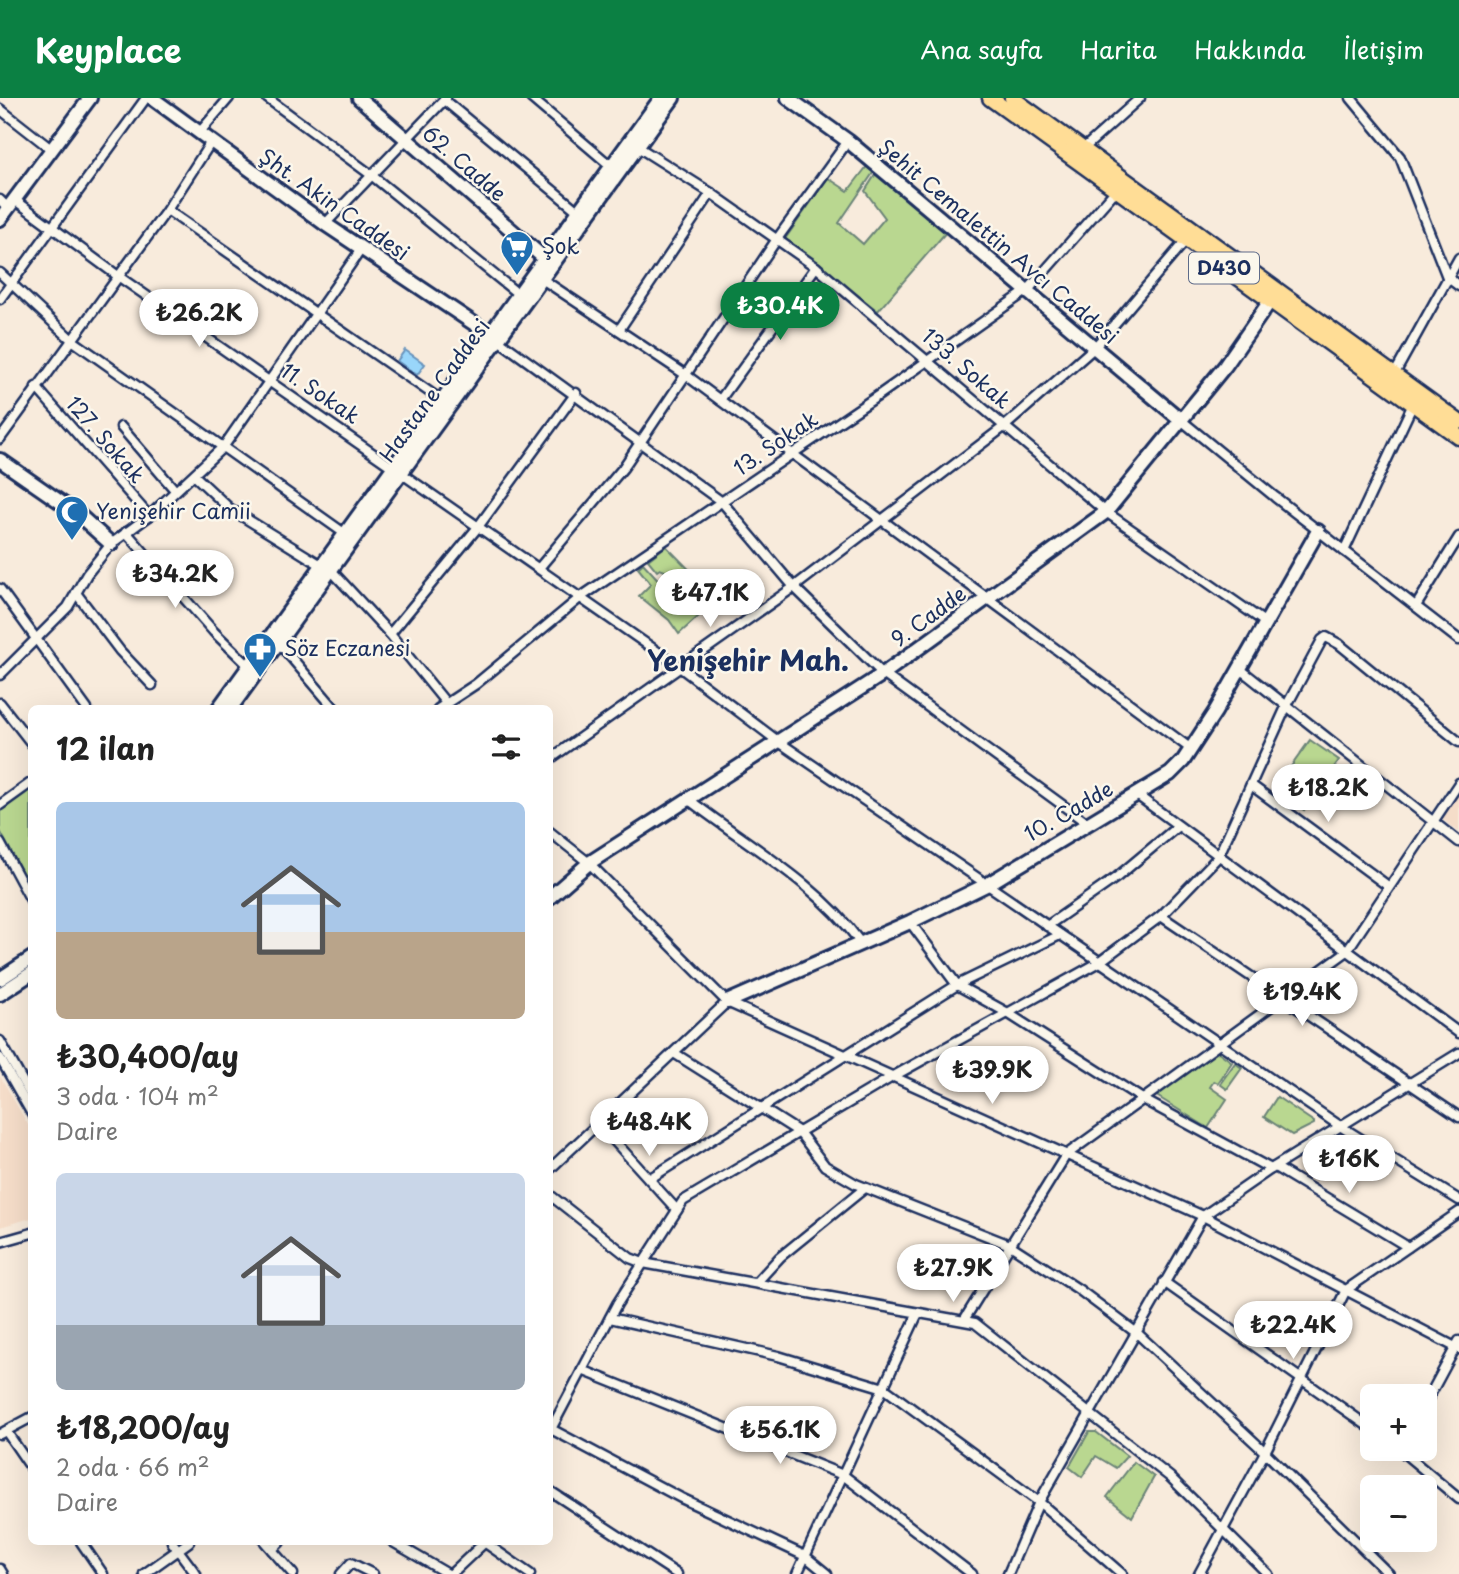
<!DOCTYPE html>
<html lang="tr">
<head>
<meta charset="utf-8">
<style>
	body { margin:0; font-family:"Playpen Sans",sans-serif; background:#f6f6f6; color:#222; height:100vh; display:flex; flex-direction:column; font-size:26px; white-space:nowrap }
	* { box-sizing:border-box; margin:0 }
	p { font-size:23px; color:#767676 }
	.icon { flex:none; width:38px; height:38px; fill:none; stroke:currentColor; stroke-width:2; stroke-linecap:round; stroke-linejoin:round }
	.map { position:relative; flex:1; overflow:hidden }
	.drawer { position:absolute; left:28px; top:607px; width:525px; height:840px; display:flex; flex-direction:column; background:#fff; border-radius:10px; box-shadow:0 7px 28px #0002 }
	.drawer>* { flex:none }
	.controls { position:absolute; left:1360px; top:1286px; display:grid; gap:14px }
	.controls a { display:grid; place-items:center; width:77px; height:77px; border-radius:10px; background:#fff; box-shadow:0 7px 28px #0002; font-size:35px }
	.price { position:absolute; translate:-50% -60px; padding:0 16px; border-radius:24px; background:#fff; color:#222; font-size:23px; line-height:46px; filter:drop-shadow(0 2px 4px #0008) }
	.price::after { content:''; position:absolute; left:50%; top:42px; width:21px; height:16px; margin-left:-10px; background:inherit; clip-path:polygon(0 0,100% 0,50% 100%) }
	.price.active { background:#0b8043; color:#fff }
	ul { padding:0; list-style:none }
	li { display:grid; align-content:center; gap:14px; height:371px; padding:0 28px }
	li span { display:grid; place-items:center; height:217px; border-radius:10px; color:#555 }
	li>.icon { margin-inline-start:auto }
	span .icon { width:126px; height:126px; fill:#fffc; stroke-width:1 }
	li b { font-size:30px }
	h2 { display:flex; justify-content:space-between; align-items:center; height:84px; padding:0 28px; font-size:30px }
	header { display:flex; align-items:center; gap:42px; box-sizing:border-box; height:98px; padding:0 35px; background:#0b8043; color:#fff }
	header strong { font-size:33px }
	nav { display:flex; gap:38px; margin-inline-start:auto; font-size:24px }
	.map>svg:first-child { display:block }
	.built { fill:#f5ddc9 }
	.green { fill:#b9d790; stroke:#6a8377; stroke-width:2 }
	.water { fill:#99d6fa; stroke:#6793bc; stroke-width:2 }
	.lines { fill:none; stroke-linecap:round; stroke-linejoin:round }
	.street-casing { stroke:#1b2f5e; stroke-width:13 }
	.secondary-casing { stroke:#1b2f5e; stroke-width:18 }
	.highway-casing { stroke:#1b2f5e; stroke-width:19 }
	.street { stroke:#fbf7ec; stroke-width:8 }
	.secondary { stroke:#fbf7ec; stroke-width:12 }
	.highway { stroke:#ffdd96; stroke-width:14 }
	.labels { text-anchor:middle; stroke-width:5; stroke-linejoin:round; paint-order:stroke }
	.shield { fill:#fbf7ec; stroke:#5e6b89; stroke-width:2 }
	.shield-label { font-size:19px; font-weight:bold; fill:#1b2f5e }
	.street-label { font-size:21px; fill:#1b2f5e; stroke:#fbf7ec }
	.poi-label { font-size:21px; fill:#1b2f5e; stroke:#fbf7ec; text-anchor:start }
	.district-label { font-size:28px; font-weight:bold; fill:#1b2f5e; stroke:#fbf7ec }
</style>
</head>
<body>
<header>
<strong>Keyplace</strong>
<nav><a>Ana sayfa</a><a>Harita</a><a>Hakkında</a><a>İletişim</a></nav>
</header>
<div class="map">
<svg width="1459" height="1476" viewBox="0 0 1459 1476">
	<rect width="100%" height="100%" fill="#f8ebdc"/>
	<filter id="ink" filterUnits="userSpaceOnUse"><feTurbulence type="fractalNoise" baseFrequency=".0143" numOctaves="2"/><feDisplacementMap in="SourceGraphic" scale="14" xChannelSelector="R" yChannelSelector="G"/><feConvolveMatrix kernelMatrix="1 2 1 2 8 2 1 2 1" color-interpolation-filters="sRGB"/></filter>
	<g filter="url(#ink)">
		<g class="built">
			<polygon points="1459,689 1459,734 1437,717"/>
			<polygon points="0,978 32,1034 31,1120 0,1129"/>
		</g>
		<g class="green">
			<polygon points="868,67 875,72 839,125 863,146 885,120 865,93 877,74 947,133 878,213 785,141 828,80 848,93"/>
			<polygon points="666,448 718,501 679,536 669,522 639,498 651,486 638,470 643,465 673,498 688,486 674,471 670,475 660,471 657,473 648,462"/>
			<polygon points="1310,642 1339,662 1304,712 1275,691"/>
			<polygon points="31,690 31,791 0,733 0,713"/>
			<polygon points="1217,953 1232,964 1218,985 1214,983 1210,989 1227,1001 1208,1030 1155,997"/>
			<polygon points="1235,965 1242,970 1227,991 1220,986"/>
			<polygon points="1277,999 1314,1024 1314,1026 1292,1037 1264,1019"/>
			<polygon points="1089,1334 1096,1334 1127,1358 1116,1370 1096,1358 1082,1379 1069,1369"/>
			<polygon points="1134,1364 1154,1379 1132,1419 1107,1399"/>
		</g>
		<polygon class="water" points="405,252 425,266 417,277 397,263"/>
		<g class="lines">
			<defs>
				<g id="street">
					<polyline points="267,0 370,76 518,196"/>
					<polyline points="531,0 612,69"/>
					<polyline points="1351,0 1400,59 1447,179 1459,188"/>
					<polyline points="444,2 579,114"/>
					<polyline points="0,11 51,51"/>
					<polyline points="199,35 229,0"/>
					<polyline points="638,49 711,95 816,169 1106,414 1266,525"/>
					<polyline points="1083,51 1140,0"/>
					<polyline points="0,102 9,111"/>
					<polyline points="15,102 118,178 681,570 779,644 1340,1028 1459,1102"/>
					<polyline points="167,112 441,302"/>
					<polyline points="325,126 446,0"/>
					<polyline points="0,175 72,242 344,435"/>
					<polyline points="542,181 686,277 1191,651"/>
					<polyline points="0,201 146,0"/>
					<polyline points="619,232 711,95"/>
					<polyline points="497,241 722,404 794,489 883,576 1087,725"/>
					<polyline points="1394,277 1459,160"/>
					<polyline points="36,289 149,418"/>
					<polyline points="720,302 816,169"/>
					<polyline points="1181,322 1275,399 1459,542"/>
					<polyline points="121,329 174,391"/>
					<polyline points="0,341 167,112 211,44"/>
					<polyline points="195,378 229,410 321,467"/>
					<polyline points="126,434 214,534 249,568"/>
					<polyline points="1344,453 1413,306"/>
					<polyline points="539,470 623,370 777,141 848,43"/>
					<polyline points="330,471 390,536 446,605"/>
					<polyline points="0,491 87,611"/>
					<polyline points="76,495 120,553 152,587"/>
					<polyline points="1416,508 1459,439"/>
					<polyline points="390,536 478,429 576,295"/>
					<polyline points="278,544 335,611"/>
					<polyline points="1240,571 1459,744"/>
					<polyline points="0,577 68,509 87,476 111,446 149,418 224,348 362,150"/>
					<polyline points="0,605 32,646"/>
					<polyline points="438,611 476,586 581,499 879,297 1028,192 1116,92"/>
					<polyline points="550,661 794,489 1005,328 1095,249 1186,142"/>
					<polyline points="1251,687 1388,788"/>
					<polyline points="1137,697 1459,935"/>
					<path d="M688 701C747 747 816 784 860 844"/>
					<polyline points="0,707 32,684"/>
					<polyline points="550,734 589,765 727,904 1203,1118 1459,1251"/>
					<polyline points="0,745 32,804"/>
					<polyline points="1161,818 1459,1019"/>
					<polyline points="910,824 957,887 1006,914 1144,1002 1271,1071"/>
					<polyline points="1047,828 1117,779 1178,728"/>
					<polyline points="0,943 32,1000"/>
					<polyline points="674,955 799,1034 825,1068 856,1086 1010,1147 1078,1191 1138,1236 1265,1354 1389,1476"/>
					<polyline points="0,960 32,1016"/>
					<polyline points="600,1027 677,1112"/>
					<polyline points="1275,1069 1408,1149"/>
					<polyline points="550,1071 727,904"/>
					<polyline points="649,1081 957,887 1060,837"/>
					<polyline points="550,1097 630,1160 643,1165 975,1225 1170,1379 1268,1476"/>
					<polyline points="0,1144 32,1135"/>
					<polyline points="757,1184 780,1159 865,1090"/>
					<polyline points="1164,1184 1372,1331"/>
					<polyline points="610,1220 778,1258 884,1290 1039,1404 1122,1476"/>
					<polyline points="964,1222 1066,1057 1346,854 1459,685"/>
					<polyline points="582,1272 843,1377 972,1476"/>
					<polyline points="1424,1308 1459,1243"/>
					<polyline points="551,1331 681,1400 805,1458 827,1476"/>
					<polyline points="6,1333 32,1371"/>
					<polyline points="550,1333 617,1206 683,1103 892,979 1098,865 1161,818 1218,759 1287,607 1322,542 1326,539 1339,546 1459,644"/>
					<polyline points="0,1336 32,1319"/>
					<polyline points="1399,1351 1459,1401"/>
					<polyline points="550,1393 677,1476"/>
					<polyline points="81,1444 103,1476"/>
					<polyline points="172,1444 196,1476"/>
					<polyline points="265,1444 293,1476"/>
					<polyline points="393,1444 448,1476"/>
					<polyline points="484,1444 530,1476"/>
					<polyline points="272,1452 280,1444"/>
					<polyline points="0,1471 3,1476"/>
					<polyline points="144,1476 189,1444"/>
					<polyline points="341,1476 351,1465 373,1476"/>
					<polyline points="451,1476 485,1444"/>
					<polyline points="797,1476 918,1215"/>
					<polyline points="1008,1476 1039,1404 1203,1118 1271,1071 1459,955"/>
					<polyline points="1199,1476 1265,1354 1346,1192 1459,1114"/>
				</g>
				<g id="secondary">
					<polyline points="152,0 325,126 497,241"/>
					<polyline points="359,0 545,161"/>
					<polyline points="788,0 848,43 1181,322"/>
					<polyline points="0,121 90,0"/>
					<polyline points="0,362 79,417 111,446"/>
					<polyline points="218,611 661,0"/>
					<polyline points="230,611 673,0"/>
					<polyline points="550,799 589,765 883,576 1106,414 1225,268 1270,203"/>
					<polyline points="0,881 32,860"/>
					<polyline points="0,896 32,875"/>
					<polyline points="727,904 910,824 988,786 1170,676 1183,663 1215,614 1318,433"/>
				</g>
				<g id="highway">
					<polyline points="990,0 1459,339"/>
					<polyline points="1012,0 1459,324"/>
				</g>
			</defs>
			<use href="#street" class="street-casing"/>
			<use href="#secondary" class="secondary-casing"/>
			<use href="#highway" class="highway-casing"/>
			<use href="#street" class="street"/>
			<use href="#secondary" class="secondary"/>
			<use href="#highway" class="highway"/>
		</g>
	</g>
	<defs>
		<symbol id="supermarket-pin" viewBox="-11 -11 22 30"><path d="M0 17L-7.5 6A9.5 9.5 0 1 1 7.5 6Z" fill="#1f6fb2" stroke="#fbf7ec"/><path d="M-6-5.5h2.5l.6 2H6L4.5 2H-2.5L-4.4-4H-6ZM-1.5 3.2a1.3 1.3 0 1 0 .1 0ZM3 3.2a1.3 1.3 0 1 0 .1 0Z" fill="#fff"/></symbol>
		<symbol id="mosque-pin" viewBox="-11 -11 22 30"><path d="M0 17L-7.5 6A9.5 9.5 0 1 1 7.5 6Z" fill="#1f6fb2" stroke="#fbf7ec"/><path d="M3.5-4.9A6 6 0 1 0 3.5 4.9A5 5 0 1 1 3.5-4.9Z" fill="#fff"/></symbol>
		<symbol id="pharmacy-pin" viewBox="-11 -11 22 30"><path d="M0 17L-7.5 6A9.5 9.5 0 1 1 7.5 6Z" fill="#1f6fb2" stroke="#fbf7ec"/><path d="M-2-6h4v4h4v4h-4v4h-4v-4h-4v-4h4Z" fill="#fff"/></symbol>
	</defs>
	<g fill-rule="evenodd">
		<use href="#supermarket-pin" x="498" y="130" width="38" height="52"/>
		<use href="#mosque-pin" x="53" y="395" width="38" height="52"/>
		<use href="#pharmacy-pin" x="241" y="532" width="38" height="52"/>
	</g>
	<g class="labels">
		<rect class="shield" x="1189" y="154.5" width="70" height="31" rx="5"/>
		<g class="shield-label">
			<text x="1224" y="177">D430</text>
		</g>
		<g class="street-label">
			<text transform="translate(464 66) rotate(41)" y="7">62. Cadde</text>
			<text transform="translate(334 107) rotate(35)" y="7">Şht. Akin Caddesi</text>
			<text transform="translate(998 144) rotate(40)" y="7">Şehit Cemalettin Avcı Caddesi</text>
			<text transform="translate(966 271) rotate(41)" y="7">133. Sokak</text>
			<text transform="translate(435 293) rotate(-54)" y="7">Hastane Caddesi</text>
			<text transform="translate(320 296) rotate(34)" y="7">11. Sokak</text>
			<text transform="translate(105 342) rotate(49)" y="7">127. Sokak</text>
			<text transform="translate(776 346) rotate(-34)" y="7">13. Sokak</text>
			<text transform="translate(929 519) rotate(-36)" y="7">9. Cadde</text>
			<text transform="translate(1069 714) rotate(-30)" y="7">10. Cadde</text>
		</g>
		<g class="poi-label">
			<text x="542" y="156">Şok</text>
			<text x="96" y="421">Yenişehir Camii</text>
			<text x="284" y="558">Söz Eczanesi</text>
		</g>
		<g class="district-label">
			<text x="748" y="573">Yenişehir Mah.</text>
		</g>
	</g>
</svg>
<div class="controls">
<a>+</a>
<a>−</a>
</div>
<b class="price active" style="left:780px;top:244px">₺30.4K</b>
<b class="price" style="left:199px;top:251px">₺26.2K</b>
<b class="price" style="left:175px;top:512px">₺34.2K</b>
<b class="price" style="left:710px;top:531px">₺47.1K</b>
<b class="price" style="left:1328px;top:726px">₺18.2K</b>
<b class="price" style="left:1302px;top:930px">₺19.4K</b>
<b class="price" style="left:992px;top:1008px">₺39.9K</b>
<b class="price" style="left:649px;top:1060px">₺48.4K</b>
<b class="price" style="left:1349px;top:1097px">₺16K</b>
<b class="price" style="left:953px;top:1206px">₺27.9K</b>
<b class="price" style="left:1293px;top:1263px">₺22.4K</b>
<b class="price" style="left:780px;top:1368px">₺56.1K</b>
<section class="drawer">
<h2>12 ilan<svg class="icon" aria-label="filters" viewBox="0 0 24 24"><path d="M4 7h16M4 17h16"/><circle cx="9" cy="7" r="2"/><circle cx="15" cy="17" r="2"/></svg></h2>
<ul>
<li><span style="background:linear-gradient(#a9c7e8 60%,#b9a48a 0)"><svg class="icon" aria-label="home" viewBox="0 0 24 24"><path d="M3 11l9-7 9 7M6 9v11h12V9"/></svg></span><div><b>₺30,400/ay</b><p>3 oda · 104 m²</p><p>Daire</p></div></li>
<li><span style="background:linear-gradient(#c9d6e8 70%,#9aa5b1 0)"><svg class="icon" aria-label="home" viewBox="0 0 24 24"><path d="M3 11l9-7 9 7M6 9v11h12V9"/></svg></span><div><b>₺18,200/ay</b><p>2 oda · 66 m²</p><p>Daire</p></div></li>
</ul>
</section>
</div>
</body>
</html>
